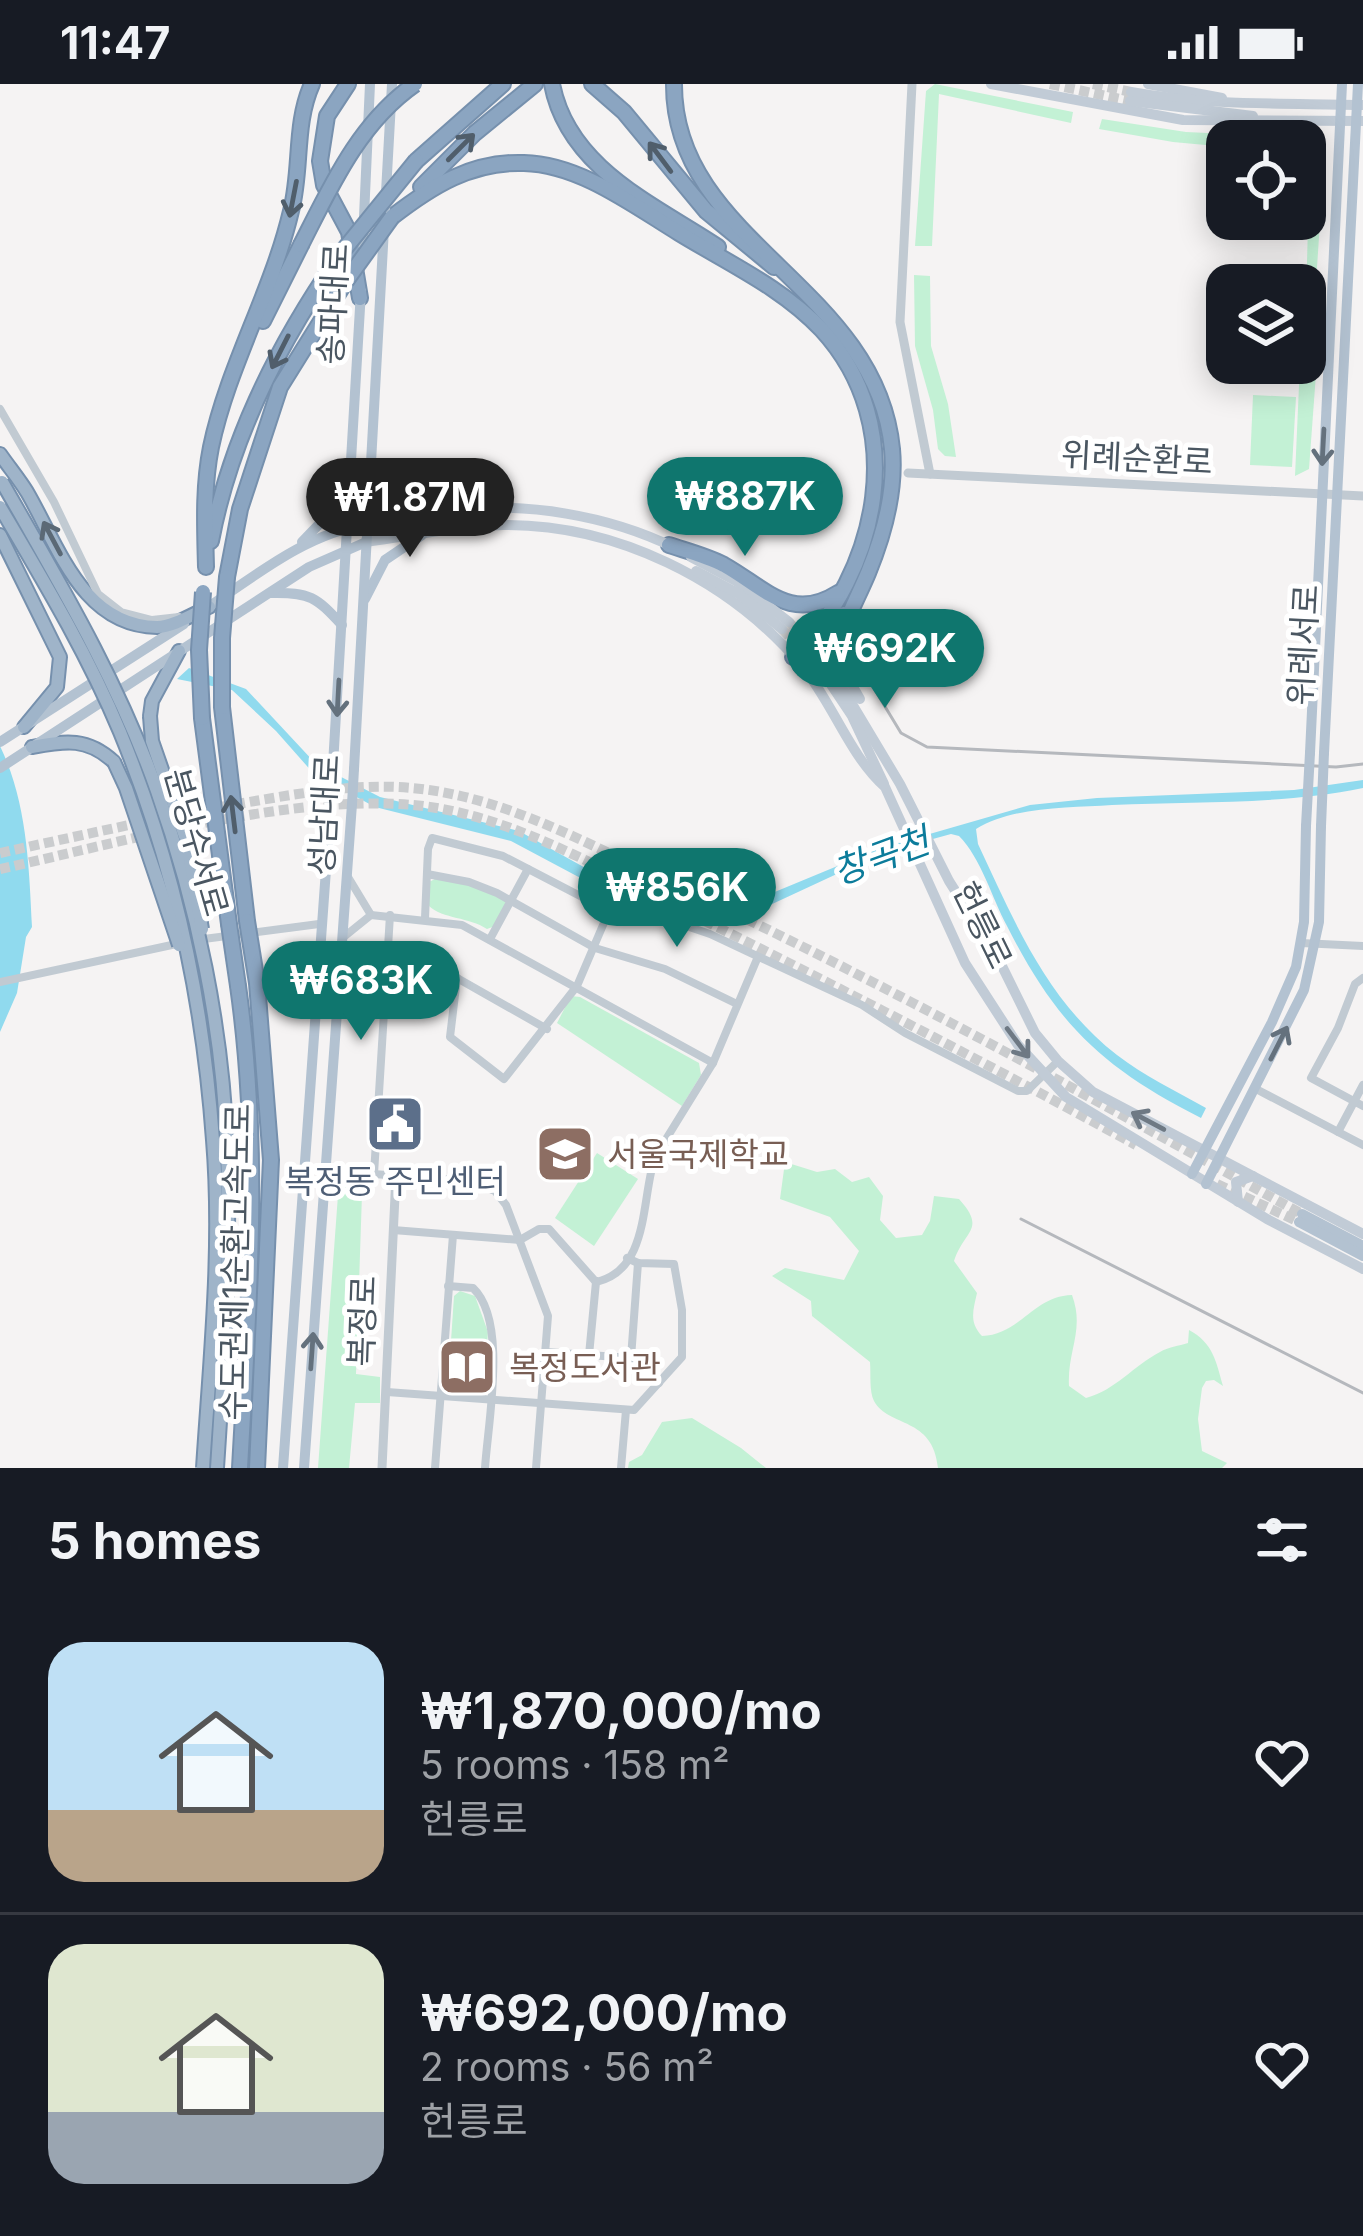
<!DOCTYPE html>
<html lang="en">
<head>
<meta charset="utf-8">
<style>
	body { margin:0; font-family:Inter,"Noto Sans KR",sans-serif; background:#20242c; color:#f1f3f6; height:100vh; display:flex; flex-direction:column; font-size:45px; white-space:nowrap }
	* { box-sizing:border-box; margin:0 }
	p { font-size:39px; color:#9ea1a6 }
	.icon { flex:none; width:66px; height:66px; fill:none; stroke:currentColor; stroke-width:2; stroke-linecap:round; stroke-linejoin:round }
	.map { position:relative; height:1384px; overflow:hidden }
	.side { display:flex; flex-direction:column; background:#171b24; flex:1 }
	.side>* { flex:none }
	.buttons { position:absolute; left:1206px; top:36px; display:grid; gap:24px }
	.buttons a { display:grid; place-items:center; width:120px; height:120px; border-radius:24px; background:#171b24; box-shadow:0 6px 30px #0003; font-size:60px }
	.price { position:absolute; translate:-50% -102px; padding:0 27px; border-radius:42px; background:#0f766e; color:#fff; font-size:39px; line-height:78px; filter:drop-shadow(0 3px 6px #0008) }
	.price::after { content:''; position:absolute; left:50%; top:72px; width:36px; height:27px; margin-left:-18px; background:inherit; clip-path:polygon(0 0,100% 0,50% 100%) }
	.price.on { background:#222; color:#fff }
	ul { padding:0; list-style:none }
	li { display:flex; align-items:center; gap:36px; height:300px; padding:0 48px }
	li+li { border-top:3px solid #363941 }
	li span { display:grid; place-items:center; flex:none; width:336px; height:240px; border-radius:36px; color:#555 }
	li>.icon { margin-inline-start:auto }
	span .icon { width:144px; height:144px; fill:#fffc; stroke-width:1 }
	li b { font-size:51px }
	h2 { display:flex; justify-content:space-between; align-items:center; height:144px; padding:0 48px; font-size:51px }
	.status { display:flex; justify-content:space-between; align-items:center; height:84px; padding:0 60px; background:#171b24; direction:ltr }
	.status svg { height:33px; fill:currentColor }
	.map>svg:first-child { display:block }
	.green { fill:#c3f1d5 }
	.water { fill:#90daee }
	.lines { fill:none; stroke-linecap:round; stroke-linejoin:round }
	.secondary-tunnel { stroke:#caccce; stroke-width:10; stroke-dasharray:10 5; stroke-linecap:butt }
	.primary-tunnel { stroke:#caccce; stroke-width:10; stroke-dasharray:10 5; stroke-linecap:butt }
	.trunk-casing { stroke:#7690ad; stroke-width:16 }
	.motorway-casing { stroke:#7690ad; stroke-width:18 }
	.minor { stroke:#c1cad2; stroke-width:8 }
	.tertiary { stroke:#c1cad2; stroke-width:9 }
	.secondary { stroke:#c1cbd6; stroke-width:10 }
	.primary { stroke:#b3c2d1; stroke-width:10 }
	.trunk { stroke:#9fb4c9; stroke-width:12 }
	.motorway { stroke:#8ba5c1; stroke-width:14 }
	.tram { stroke:#b5b8bd; stroke-width:3 }
	.rail { stroke:#b5b8bd; stroke-width:3 }
	.trunk-bridge-casing { stroke:#7690ad; stroke-width:16; stroke-linecap:butt }
	.motorway-bridge-casing { stroke:#7690ad; stroke-width:18; stroke-linecap:butt }
	.primary-bridge { stroke:#b3c2d1; stroke-width:10 }
	.trunk-bridge { stroke:#9fb4c9; stroke-width:12 }
	.motorway-bridge { stroke:#8ba5c1; stroke-width:14 }
	.oneway { stroke:#505e6b }
	.oneway2 { stroke:#64717d }
	.oneway3 { stroke:#5b6976 }
	.oneway4 { stroke:#6e7984 }
	.labels { text-anchor:middle; stroke-width:10; stroke-linejoin:round; paint-order:stroke }
	.street-label { font-size:33px; fill:#4a5661; stroke:#fff }
	.education-label { font-size:33px; fill:#785e54; stroke:#fff; text-anchor:start }
	.service-label { font-size:33px; fill:#4e5e75; stroke:#fff }
	.water-label { font-size:36px; font-style:italic; fill:#0c7c9b; stroke:#fff }
</style>
</head>
<body>
<div class="status"><b>11:47</b><svg viewBox="0 0 49 12"><path d="M0 12V9h3v3zM5 12V6h3v6zM10 12V3h3v9zM15 12V0h3v12zM26 1h20v11H26zM47 4h2v5h-2z"/></svg></div>
<div class="map">
<svg width="1363" height="1384" viewBox="0 0 1363 1384">
	<rect width="100%" height="100%" fill="#f5f3f3"/>
	<g class="green">
		<polygon points="935,0 1073,28 1071,39 939,10 932,162 915,162 926,7"/>
		<polygon points="1102,35 1186,48 1317,54 1325,64 1316,198 1317,256 1305,252 1310,67 1305,66 1305,57 1227,57 1227,63 1173,58 1099,45"/>
		<polygon points="914,191 930,192 931,262 948,320 956,373 945,372 938,365 933,326 915,262"/>
		<polygon points="1305,276 1317,276 1309,385 1295,392 1300,279"/>
		<polygon points="1253,311 1296,313 1292,383 1250,381"/>
		<path d="M435 795 468 800 505 816 507 823 495 842 487 845C469 833 443 835 429 822V798Z"/>
		<polygon points="571,912 580,913 699,979 701,991 682,1022 557,939"/>
		<polygon points="597,1069 638,1095 594,1162 555,1134"/>
		<path d="M785 1078 817 1088 835 1085 852 1098 869 1093 883 1112 880 1136 896 1154 922 1151 930 1137 934 1112 959 1115C987 1146 964 1146 954 1177L977 1209C973 1227 969 1238 982 1252 1020 1251 1033 1212 1072 1211 1085 1246 1067 1267 1069 1302L1086 1314C1116 1306 1133 1282 1160 1268 1168 1263 1179 1262 1188 1259L1189 1246C1213 1259 1216 1277 1223 1302L1214 1296 1206 1297 1202 1304 1198 1335 1202 1367 1227 1379 1222 1384H938C933 1332 889 1344 874 1317 869 1307 871 1290 870 1278L812 1232 811 1217 772 1192 785 1184 844 1196 859 1167 830 1133 780 1115Z"/>
		<polygon points="345,1100 358,1101 362,1110 356,1290 380,1293 380,1319 355,1319 349,1384 318,1384 338,1111"/>
		<polygon points="460,1207 475,1212 488,1248 487,1261 451,1257 454,1212"/>
		<polygon points="692,1334 741,1364 766,1384 628,1384 629,1378 642,1371 662,1338"/>
	</g>
	<g class="water">
		<path d="M189 584 246 605 316 680 380 713 519 747 607 796 706 823 736 824 881 764 1030 721 1097 714 1294 706 1363 696V704C1282 721 1195 717 1112 721 1070 724 1013 722 976 745L978 760C1014 837 1047 917 1117 971 1144 992 1176 1007 1206 1024L1201 1034C1103 984 1057 941 1007 842 992 814 981 774 959 752L951 750 882 769 740 835 708 831 603 806 511 757 375 723 314 690 276 647 232 606 177 595Z"/>
		<path d="M0 662C27 718 29 781 32 843L26 853 17 909 0 948Z"/>
	</g>
	<g class="lines">
		<g class="secondary-tunnel">
			<polyline points="1050,0 1130,17"/>
			<polyline points="1093,0 1131,8"/>
			<polyline points="789,538 830,583"/>
			<polyline points="782,545 805,569"/>
		</g>
		<g class="primary-tunnel">
			<path d="M0 769C83 751 166 732 249 718 302 709 358 699 412 704 504 712 592 762 675 801 889 901 1095 1016 1302 1130"/>
			<path d="M0 785C124 758 287 710 413 721 510 729 613 791 699 834 846 907 992 982 1136 1061"/>
			<polyline points="1217,1100 1299,1138"/>
		</g>
		<defs>
			<g id="trunk">
				<path d="M0 370C9 383 19 395 27 408 58 461 82 542 157 543 173 543 193 530 209 523"/>
				<polyline points="0,451 60,573 57,603 24,643"/>
				<polyline points="150,632 152,617 179,567"/>
				<path d="M32 663C66 657 87 653 114 678"/>
			</g>
			<g id="motorway">
				<polyline points="348,0 327,32 320,77 324,101 349,148 360,214"/>
				<path d="M552 0C568 84 653 120 718 163"/>
				<polyline points="592,0 624,28 706,127 774,183"/>
				<path d="M674 0C673 158 876 201 892 365 896 408 884 450 868 489 856 518 840 543 837 575"/>
				<polyline points="416,77 503,0"/>
				<polyline points="421,103 475,49 535,0"/>
				<path d="M392 133C432 102 472 77 524 79 579 80 633 121 679 149 728 179 783 204 822 246 910 342 880 487 793 573"/>
				<polyline points="263,237 301,161"/>
				<path d="M211 457C231 352 281 255 342 168"/>
				<path d="M669 461C687 467 707 472 724 481 765 504 791 539 838 509"/>
				<path d="M206 483C205 443 203 403 211 363 228 282 272 208 291 127 302 85 294 40 312 0"/>
				<polyline points="227,493 240,425 280,303 346,197"/>
				<polyline points="801,582 844,530"/>
				<polyline points="222,623 247,837"/>
				<polyline points="202,634 229,840"/>
				<polyline points="257,899 271,1076 257,1384"/>
				<path d="M238 902C261 1063 249 1223 240 1384"/>
			</g>
		</defs>
		<use href="#trunk" class="trunk-casing"/>
		<use href="#motorway" class="motorway-casing"/>
		<g class="minor">
			<polyline points="0,325 54,418 98,510 121,528 152,536 179,533"/>
			<polyline points="427,790 469,798 497,809 595,864 665,885 737,920"/>
			<polyline points="348,793 371,831"/>
			<polyline points="425,834 428,765 432,754 503,772 609,827 657,832 710,850 862,921 905,949 1018,1007 1027,1007 1058,977"/>
			<polyline points="345,852 371,831 462,841 713,979"/>
			<polyline points="490,855 528,785"/>
			<polyline points="196,856 319,840"/>
			<polyline points="1301,859 1363,862"/>
			<polyline points="388,887 457,894 547,945"/>
			<polyline points="457,894 450,953 504,995 577,902 609,827"/>
			<polyline points="1363,894 1355,900 1338,944 1311,994 1363,1022"/>
			<polyline points="0,898 181,859"/>
			<polyline points="1256,1005 1363,1061"/>
			<polyline points="1338,1048 1363,1001"/>
			<polyline points="304,1085 470,1097 495,1107 506,1121 548,1232 536,1384"/>
			<polyline points="374,1090 390,831"/>
			<path d="M393 1146 520 1156 539 1145H549L596 1198C650 1186 641 1114 655 1073L713 979 757 875"/>
			<polyline points="638,1179 631,1274 659,1299"/>
			<path d="M448 1202 473 1204C508 1237 488 1337 485 1384"/>
			<polyline points="546,1268 589,1271 596,1198"/>
			<polyline points="589,1271 631,1274"/>
			<polyline points="387,1308 634,1326 682,1273 682,1226 674,1180 638,1179 627,1174"/>
			<polyline points="435,1384 453,1151"/>
			<polyline points="621,1384 626,1326"/>
		</g>
		<g class="tertiary">
			<polyline points="912,0 900,238 930,390"/>
			<polyline points="908,389 1363,412"/>
			<polyline points="382,1384 396,1091"/>
		</g>
		<g class="secondary">
			<polyline points="991,0 1183,36 1363,37"/>
			<polyline points="1148,0 1222,14"/>
			<path d="M1131 8C1207 22 1286 19 1363 21"/>
			<polyline points="1130,17 1253,32"/>
			<path d="M367 440C396 437 424 429 452 426 526 418 608 431 675 464"/>
			<path d="M366 458C411 452 457 442 503 441 615 440 729 495 802 582 833 619 849 671 885 703L965 879 1018 961 1066 1013 1267 1135 1363 1185"/>
			<polyline points="691,473 736,497 789,538"/>
			<polyline points="696,487 739,510 782,545"/>
			<polyline points="830,583 900,700 949,797 999,876 1035,949 1058,977 1093,1008 1363,1150"/>
			<polyline points="824,590 852,632 884,700"/>
			<polyline points="809,592 821,580 837,575 860,615"/>
			<polyline points="1238,1118 1236,1098 1253,1092"/>
		</g>
		<g class="primary">
			<polyline points="362,177 370,0"/>
			<path d="M372 380C397 416 408 423 452 426"/>
			<polyline points="302,458 327,432 348,390"/>
			<path d="M271 509C310 508 316 513 342 541"/>
			<polyline points="365,515 385,476 422,451"/>
			<path d="M204 526C255 492 305 450 367 440"/>
			<polyline points="0,658 184,540"/>
			<polyline points="1310,669 1342,0"/>
			<polyline points="1324,669 1358,0"/>
			<polyline points="333,681 361,207"/>
			<polyline points="0,684 309,483 366,458"/>
			<polyline points="354,685 392,0"/>
			<polyline points="1192,1090 1272,938 1296,883 1304,838 1306,742"/>
			<polyline points="1206,1100 1304,906 1319,838 1321,742"/>
			<polyline points="1302,1130 1363,1162"/>
			<polyline points="1299,1138 1363,1172"/>
			<polyline points="283,1384 331,716"/>
			<polyline points="304,1384 352,720"/>
		</g>
		<use href="#trunk" class="trunk"/>
		<use href="#motorway" class="motorway"/>
		<polyline class="tram" points="875,606 901,649 927,663 1336,683 1363,680"/>
		<polyline class="rail" points="1021,1135 1363,1309"/>
		<defs>
			<g id="trunk-bridge">
				<path d="M2 398C59 498 119 598 157 707 197 820 223 945 227 1065 231 1171 224 1278 217 1384"/>
				<path d="M0 423C43 496 87 569 120 648 173 777 203 917 213 1056 222 1164 210 1276 203 1384"/>
				<polyline points="150,632 152,657 187,758 202,845"/>
				<polyline points="114,678 126,704 179,861"/>
			</g>
			<g id="motorway-bridge">
				<path d="M301 161C331 102 359 39 415 0"/>
				<polyline points="342,168 416,77"/>
				<polyline points="346,197 392,133"/>
				<polyline points="222,623 222,554 227,493"/>
				<polyline points="202,634 199,566 203,508"/>
				<polyline points="247,837 257,899"/>
				<polyline points="229,840 238,902"/>
			</g>
		</defs>
		<use href="#trunk-bridge" class="trunk-bridge-casing"/>
		<use href="#motorway-bridge" class="motorway-bridge-casing"/>
		<g class="primary-bridge">
			<polyline points="331,716 333,681"/>
			<polyline points="352,720 354,685"/>
			<polyline points="1306,742 1310,669"/>
			<polyline points="1321,742 1324,669"/>
		</g>
		<use href="#trunk-bridge" class="trunk-bridge"/>
		<use href="#motorway-bridge" class="motorway-bridge"/>
	</g>
	<defs><path id="oneway-shaft" d="M-6 0H5M1.5-3L5.5 0L1.5 3" fill="none" stroke-width="1.6" stroke-linecap="round" stroke-linejoin="round" transform="scale(3)"/></defs>
	<g class="oneway">
		<use href="#oneway-shaft" transform="translate(461 63) rotate(-45)"/>
		<use href="#oneway-shaft" transform="translate(660 73) rotate(-127)"/>
		<use href="#oneway-shaft" transform="translate(293 115) rotate(101)"/>
		<use href="#oneway-shaft" transform="translate(280 268) rotate(117)"/>
		<use href="#oneway-shaft" transform="translate(233 730) rotate(-97)"/>
	</g>
	<g class="oneway2">
		<use href="#oneway-shaft" transform="translate(1323 363) rotate(93)"/>
		<use href="#oneway-shaft" transform="translate(338 614) rotate(93)"/>
		<use href="#oneway-shaft" transform="translate(1279 959) rotate(-63)"/>
		<use href="#oneway-shaft" transform="translate(312 1267) rotate(-86)"/>
	</g>
	<use class="oneway3" href="#oneway-shaft" transform="translate(52 454) rotate(-118)"/>
	<g class="oneway4">
		<use href="#oneway-shaft" transform="translate(1018 959) rotate(53)"/>
		<use href="#oneway-shaft" transform="translate(1148 1037) rotate(-152)"/>
	</g>
	<defs>
		<symbol id="civic-square" viewBox="-11 -11 22 22"><rect x="-9" y="-9" width="18" height="18" rx="4" fill="#5c6f8a" stroke="#fff"/><path d="M-.6-6.5H3V-4.5H.6V-3L4-1V1h2V6H-6V1h2V-1L-.6-3ZM-1.2 2.5V6h2.4V2.5Z" fill="#fff"/></symbol>
		<symbol id="school-square" viewBox="-11 -11 22 22"><rect x="-9" y="-9" width="18" height="18" rx="4" fill="#8d6e63" stroke="#fff"/><path d="M0-5L7-2L0 1L-7-2ZM-4 1L0 2.5L4 1V4Q0 6-4 4Z" fill="#fff"/></symbol>
		<symbol id="library-square" viewBox="-11 -11 22 22"><rect x="-9" y="-9" width="18" height="18" rx="4" fill="#8d6e63" stroke="#fff"/><path d="M-6-4Q-3-5.5-.7-3.5V5Q-3 3-6 4ZM6-4Q3-5.5 .7-3.5V5Q3 3 6 4Z" fill="#fff"/></symbol>
	</defs>
	<g fill-rule="evenodd">
		<use href="#civic-square" x="362" y="1007" width="66" height="66"/>
		<use href="#school-square" x="532" y="1037" width="66" height="66"/>
		<use href="#library-square" x="434" y="1250" width="66" height="66"/>
	</g>
	<g class="labels">
		<g class="street-label">
			<text transform="translate(333 220) rotate(-87)" y="12">송파대로</text>
			<text transform="translate(1137 374) rotate(3)" y="12">위례순환로</text>
			<text transform="translate(1303 561) rotate(-87)" y="12">위례서로</text>
			<text transform="translate(324 731) rotate(-87)" y="12">성남대로</text>
			<text transform="translate(197 758) rotate(74)" y="12">분당수서로</text>
			<text transform="translate(983 841) rotate(64)" y="12">헌릉로</text>
			<text transform="translate(235 1178) rotate(-89)" y="12">수도권제1순환고속도로</text>
			<text transform="translate(362 1237) rotate(-88)" y="12">복정로</text>
		</g>
		<g class="education-label">
			<text x="607" y="1082">서울국제학교</text>
			<text x="509" y="1295">복정도서관</text>
		</g>
		<g class="service-label">
			<text x="395" y="1109">복정동 주민센터</text>
		</g>
		<g class="water-label">
			<text transform="translate(881 772) rotate(-20)" y="13">창곡천</text>
		</g>
	</g>
</svg>
<div class="buttons">
<a><svg class="icon" aria-label="locate" viewBox="0 0 24 24"><circle cx="12" cy="12" r="6"/><path d="M12 2v4M12 18v4M2 12h4M18 12h4"/></svg></a>
<a><svg class="icon" aria-label="layers" viewBox="0 0 24 24"><path d="M12 4l9 5-9 5-9-5zM3 14l9 5 9-5"/></svg></a>
</div>
<b class="price" style="left:745px;top:475px">₩887K</b>
<b class="price on" style="left:410px;top:476px">₩1.87M</b>
<b class="price" style="left:885px;top:627px">₩692K</b>
<b class="price" style="left:677px;top:866px">₩856K</b>
<b class="price" style="left:361px;top:959px">₩683K</b>
</div>
<section class="side">
<h2>5 homes<svg class="icon" aria-label="filters" viewBox="0 0 24 24"><path d="M4 7h16M4 17h16"/><circle cx="9" cy="7" r="2"/><circle cx="15" cy="17" r="2"/></svg></h2>
<ul>
<li><span style="background:linear-gradient(#bfe0f5 70%,#b9a48a 0)"><svg class="icon" aria-label="home" viewBox="0 0 24 24"><path d="M3 11l9-7 9 7M6 9v11h12V9"/></svg></span><div><b>₩1,870,000/mo</b><p>5 rooms · 158 m²</p><p>헌릉로</p></div><svg class="icon" aria-label="heart" viewBox="0 0 24 24"><path d="M12 20l-8-8c-3-5 5-10 8-4 3-6 11-1 8 4z"/></svg></li>
<li><span style="background:linear-gradient(#dfe7d0 70%,#9aa5b1 0)"><svg class="icon" aria-label="home" viewBox="0 0 24 24"><path d="M3 11l9-7 9 7M6 9v11h12V9"/></svg></span><div><b>₩692,000/mo</b><p>2 rooms · 56 m²</p><p>헌릉로</p></div><svg class="icon" aria-label="heart" viewBox="0 0 24 24"><path d="M12 20l-8-8c-3-5 5-10 8-4 3-6 11-1 8 4z"/></svg></li>
</ul>
</section>
</body>
</html>
